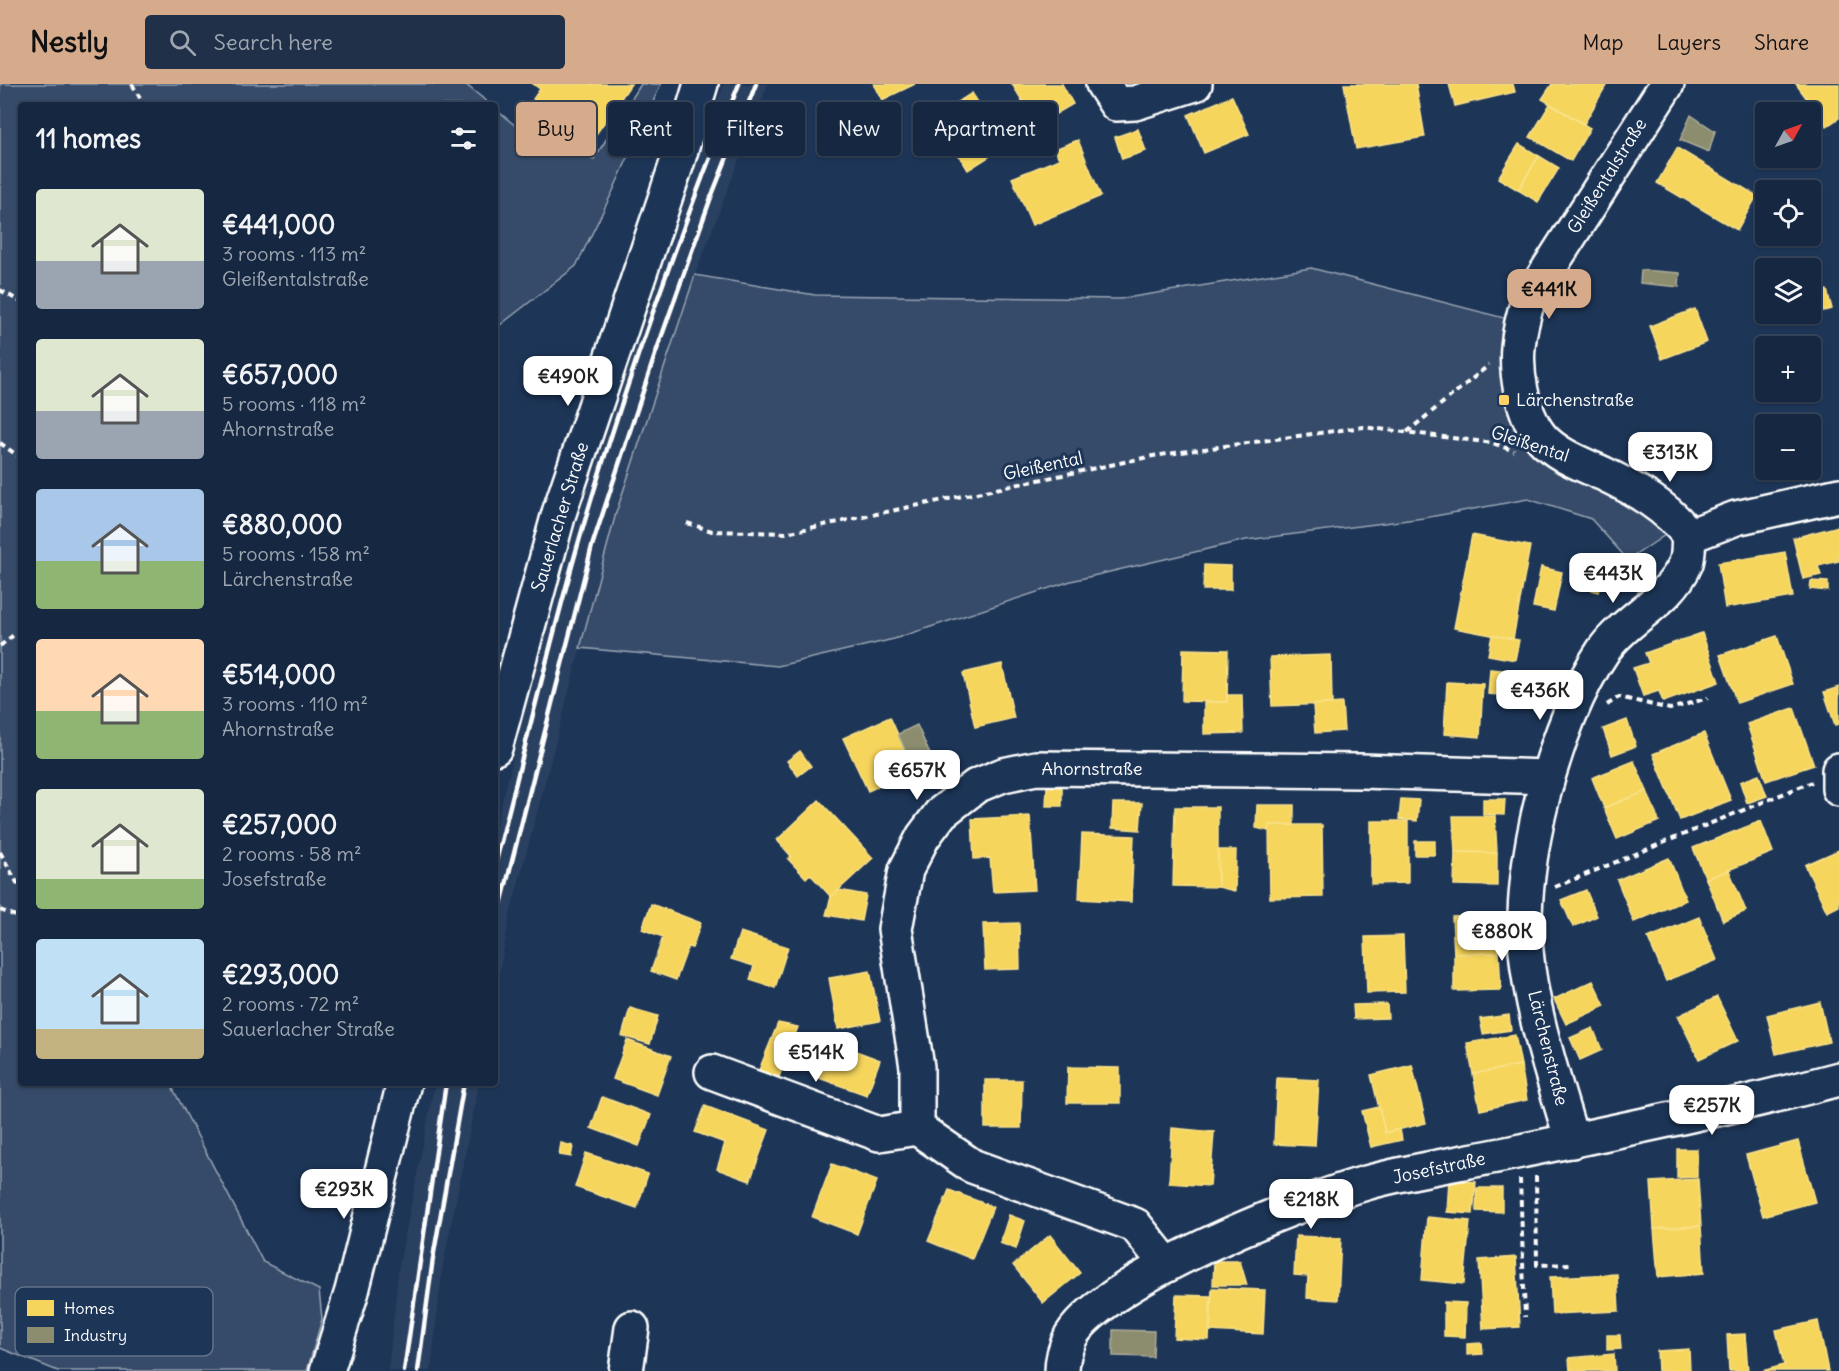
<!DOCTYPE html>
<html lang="en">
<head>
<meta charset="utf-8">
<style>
	body { margin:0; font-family:Delius,sans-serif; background:#1f3048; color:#f1f3f6; height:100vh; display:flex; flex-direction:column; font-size:22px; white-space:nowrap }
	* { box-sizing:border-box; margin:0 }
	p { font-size:20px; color:#9ea6b1 }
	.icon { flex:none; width:33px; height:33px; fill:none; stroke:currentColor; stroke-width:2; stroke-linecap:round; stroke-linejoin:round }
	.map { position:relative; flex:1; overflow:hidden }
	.details { position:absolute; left:18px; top:18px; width:480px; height:984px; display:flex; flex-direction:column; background:#162841; border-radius:6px; box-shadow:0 2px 4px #0004,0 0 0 2px #35445a }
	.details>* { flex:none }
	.top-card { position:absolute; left:516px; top:18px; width:570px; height:54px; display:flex; gap:12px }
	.needle { width:39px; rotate:50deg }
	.buttons { position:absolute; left:1755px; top:18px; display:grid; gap:12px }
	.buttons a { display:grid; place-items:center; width:66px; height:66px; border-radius:6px; background:#162841; box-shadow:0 2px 4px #0004,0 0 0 2px #35445a; font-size:30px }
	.price { position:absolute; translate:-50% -51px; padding:0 14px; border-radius:12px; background:#fff; color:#222; font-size:20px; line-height:39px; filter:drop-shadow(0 2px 3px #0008) }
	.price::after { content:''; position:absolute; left:50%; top:36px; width:18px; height:14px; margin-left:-9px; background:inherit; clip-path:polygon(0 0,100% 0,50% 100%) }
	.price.active { background:#d6ab8b; color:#111 }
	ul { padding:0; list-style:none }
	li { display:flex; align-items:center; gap:18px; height:150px; padding:0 18px }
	li span { display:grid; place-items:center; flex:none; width:168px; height:120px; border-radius:6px; color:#555 }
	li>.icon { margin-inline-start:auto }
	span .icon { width:72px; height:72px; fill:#fffc; stroke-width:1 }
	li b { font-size:26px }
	h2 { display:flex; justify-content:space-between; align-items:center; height:72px; padding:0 18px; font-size:26px }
	.tag { padding:0 21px; border-radius:6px; background:#162841; box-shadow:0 2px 4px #0004,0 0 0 2px #35445a; font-size:21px; line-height:54px }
	.tag.active { background:#d6ab8b; color:#111 }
	header { display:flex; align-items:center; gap:36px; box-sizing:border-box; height:84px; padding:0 30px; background:#d6ab8b; color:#111 }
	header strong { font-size:28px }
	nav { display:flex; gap:33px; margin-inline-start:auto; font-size:21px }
	.search { width:420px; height:54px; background:#1f3048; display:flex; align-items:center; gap:15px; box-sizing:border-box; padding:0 21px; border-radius:6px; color:#9ea6b1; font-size:22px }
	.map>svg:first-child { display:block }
	.built { fill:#2a4161 }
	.green { fill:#364b69; stroke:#9aa5b4; stroke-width:1.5 }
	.homes { fill:#f6d55c; stroke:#f9e28d; stroke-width:1.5 }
	.industry { fill:#8c8c6e; stroke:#aeae9a; stroke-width:1.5 }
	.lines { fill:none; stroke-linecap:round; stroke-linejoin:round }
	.minor-casing { stroke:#fff; stroke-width:38 }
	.path { stroke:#fff; stroke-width:4; stroke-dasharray:6 4.5; stroke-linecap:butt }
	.minor { stroke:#1d3557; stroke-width:33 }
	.rail { stroke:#fff; stroke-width:4.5 }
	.poi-dot { fill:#ffd166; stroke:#1d3557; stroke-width:2 }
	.labels { text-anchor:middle; stroke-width:6; stroke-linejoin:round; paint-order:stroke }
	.street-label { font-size:18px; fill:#fff; stroke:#1d3557 }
	.poi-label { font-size:18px; fill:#fff; stroke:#1d3557; text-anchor:start }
	.key { fill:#1d3557; stroke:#617289; stroke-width:1.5 }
	.key-label { font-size:16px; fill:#fff }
</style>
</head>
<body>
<header>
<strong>Nestly</strong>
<div class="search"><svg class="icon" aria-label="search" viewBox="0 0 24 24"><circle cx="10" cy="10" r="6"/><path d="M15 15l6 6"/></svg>Search here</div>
<nav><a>Map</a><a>Layers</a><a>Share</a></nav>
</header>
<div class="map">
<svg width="1839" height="1287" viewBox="0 0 1839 1287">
	<rect width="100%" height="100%" fill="#1d3557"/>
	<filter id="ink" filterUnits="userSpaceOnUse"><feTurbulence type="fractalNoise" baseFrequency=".0167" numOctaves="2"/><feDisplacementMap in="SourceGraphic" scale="12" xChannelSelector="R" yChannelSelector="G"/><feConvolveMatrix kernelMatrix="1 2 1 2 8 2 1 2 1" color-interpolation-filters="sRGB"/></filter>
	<g filter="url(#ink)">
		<g class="built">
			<polygon points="724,0 768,0 695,191 616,429 510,831 495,912 495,746 568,456 621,296"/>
			<polygon points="435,999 479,999 442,1187 431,1287 388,1287 399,1182"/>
		</g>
		<g class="green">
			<polygon points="0,0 465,0 491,21 21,21 21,999 170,999 263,1178 319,1206 322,1235 307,1287 58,1287 0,1264"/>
			<polygon points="641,0 661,0 612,109 576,182 495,245 495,25 533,56 594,75"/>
			<polygon points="1311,184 1508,235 1515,328 1674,445 1628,476 1591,435 1528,415 1424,434 1246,456 1071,497 894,555 778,582 580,564 616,429 695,191 815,211 1120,215"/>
		</g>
		<g class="homes">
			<polygon points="533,0 631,0 592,56 533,15 540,5"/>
			<polygon points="874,0 915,0 882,16"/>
			<polygon points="1012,0 1062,0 1073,20 1037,41"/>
			<polygon points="1344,0 1416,0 1425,53 1356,65"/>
			<polygon points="1449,0 1513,0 1515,8 1455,22"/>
			<polygon points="1552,0 1607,0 1584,40 1542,15"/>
			<polygon points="1796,0 1839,0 1839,34 1827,42"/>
			<polygon points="972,9 1006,62 968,86 934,33"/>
			<polygon points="1232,12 1249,50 1204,69 1188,31"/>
			<polygon points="1550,20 1590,44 1571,77 1530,53"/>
			<polygon points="1138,45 1146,67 1122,75 1115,53"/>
			<polygon points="1078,56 1101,112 1032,141 1012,94 1059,75 1055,65"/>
			<polygon points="1519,60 1539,72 1518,106 1498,94"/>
			<polygon points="1677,64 1757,112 1737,146 1657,99"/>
			<polygon points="1539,72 1559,84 1538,118 1518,106"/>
			<polygon points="1827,206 1832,225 1797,233 1796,230 1810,230 1810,209"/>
			<polygon points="1695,225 1707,258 1662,275 1650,242"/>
			<polygon points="1839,442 1839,477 1818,482 1821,491 1803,495 1793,454"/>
			<polygon points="1472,451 1530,462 1513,555 1454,544"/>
			<polygon points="1785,468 1793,513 1725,524 1718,479"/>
			<polygon points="1204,481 1231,482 1231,506 1203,506"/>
			<polygon points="1587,481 1605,488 1598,508 1580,502"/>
			<polygon points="1541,483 1562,488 1554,527 1533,523"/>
			<polygon points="1811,497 1828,498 1828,507 1810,505"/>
			<polygon points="1702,549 1719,598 1663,618 1659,607 1643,612 1633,584 1649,579 1645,569"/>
			<polygon points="1492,551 1519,556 1515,576 1488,571"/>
			<polygon points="1777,552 1793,600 1737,619 1720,571"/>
			<polygon points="1183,565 1228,566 1227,618 1182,617"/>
			<polygon points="1331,571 1332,620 1272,622 1270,573"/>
			<polygon points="1002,580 1014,634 975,643 963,589"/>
			<polygon points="1490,585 1513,587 1511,612 1488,610"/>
			<polygon points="1447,598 1483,600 1480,653 1444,650"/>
			<polygon points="1839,603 1839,640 1835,641 1824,608"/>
			<polygon points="1227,611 1242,611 1243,649 1204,650 1204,618 1227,618"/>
			<polygon points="1342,619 1344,647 1315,649 1313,621"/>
			<polygon points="1794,624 1814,681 1766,697 1747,640"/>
			<polygon points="890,633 914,686 868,707 843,654"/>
			<polygon points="1627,636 1636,662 1612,671 1603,645"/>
			<polygon points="1704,649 1731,716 1680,736 1653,670"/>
			<polygon points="800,667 811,682 798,692 787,677"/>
			<polygon points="1634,677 1647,707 1604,724 1592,694"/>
			<polygon points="1759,691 1767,712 1747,719 1740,698"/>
			<polygon points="1047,702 1062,703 1062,722 1046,722"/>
			<polygon points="1647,707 1659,737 1617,755 1604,724"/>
			<polygon points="1401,715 1419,716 1417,737 1399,735"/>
			<polygon points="1483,715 1505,715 1504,731 1483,730"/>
			<polygon points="819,716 873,774 831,813 810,790 806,794 788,775 791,772 777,756"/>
			<polygon points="1113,719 1142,719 1140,746 1112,744"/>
			<polygon points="1257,721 1294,721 1294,741 1269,741 1269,747 1256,744"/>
			<polygon points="1175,723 1218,723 1218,803 1173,802"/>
			<polygon points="1030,732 1035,806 993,808 990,774 974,775 972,735"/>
			<polygon points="1453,732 1495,732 1497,769 1455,768"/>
			<polygon points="1371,737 1408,737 1408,799 1371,800"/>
			<polygon points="1761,737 1773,768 1706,795 1693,764"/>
			<polygon points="1269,741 1322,741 1323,813 1270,814"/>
			<polygon points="1082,750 1134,752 1131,818 1079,815"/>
			<rect x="1415" y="757" width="20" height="14"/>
			<polygon points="1218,766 1236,766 1235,807 1218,803"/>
			<polygon points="1839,766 1839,822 1827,828 1805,781"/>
			<polygon points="1455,768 1497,769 1497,802 1454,801"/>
			<polygon points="1669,774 1686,816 1634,838 1617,796"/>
			<polygon points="1729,786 1746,827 1723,837 1706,795"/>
			<polygon points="839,806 866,811 861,837 826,831 831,813"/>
			<polygon points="1586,806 1597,832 1573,843 1561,816"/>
			<polygon points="651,820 701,839 692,864 688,863 676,896 651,887 663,853 642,845"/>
			<polygon points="1497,831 1499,869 1454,870 1452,833"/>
			<polygon points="1699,833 1717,876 1666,897 1648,854"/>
			<polygon points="1019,839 1020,885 985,886 983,840"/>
			<polygon points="740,848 788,863 775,904 750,896 754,882 731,875"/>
			<polygon points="1403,852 1405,908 1367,909 1365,853"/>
			<polygon points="1499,869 1501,906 1454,907 1454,870"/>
			<polygon points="870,887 880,937 838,945 829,894"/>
			<polygon points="1593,897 1605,922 1566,940 1554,915"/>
			<polygon points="1717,913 1738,957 1699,975 1678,932"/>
			<polygon points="1820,918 1829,958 1776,970 1767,931"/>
			<polygon points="1387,920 1388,934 1354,935 1353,921"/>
			<polygon points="630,924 658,932 650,960 622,952"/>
			<polygon points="1509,931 1511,946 1483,950 1480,935"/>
			<polygon points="778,939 798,943 779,993 759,986"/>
			<polygon points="1593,944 1602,966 1580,976 1570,954"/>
			<polygon points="1515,951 1521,981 1473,990 1467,959"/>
			<polygon points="627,956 671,972 657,1011 613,995"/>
			<polygon points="829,957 880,976 867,1011 816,993"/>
			<polygon points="1412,981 1426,1039 1385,1049 1371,991"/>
			<polygon points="1521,981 1527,1016 1480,1026 1473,990"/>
			<polygon points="1068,983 1120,984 1120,1019 1067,1019"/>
			<polygon points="1277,994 1319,996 1315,1062 1274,1060"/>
			<polygon points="985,996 1022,996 1021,1044 985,1044"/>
			<polygon points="602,1013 651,1031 639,1062 591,1044"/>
			<polygon points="705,1022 769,1046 750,1097 717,1085 725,1059 695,1048"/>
			<polygon points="1379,1023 1385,1049 1400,1045 1402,1056 1371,1063 1362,1027"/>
			<polygon points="1172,1044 1214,1048 1210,1102 1169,1099"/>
			<polygon points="1798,1057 1815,1118 1763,1132 1746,1071"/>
			<polygon points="561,1059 573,1062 571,1073 559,1071"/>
			<polygon points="1677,1065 1697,1065 1697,1093 1677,1094"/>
			<polygon points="586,1069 648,1090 637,1124 575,1103"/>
			<polygon points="832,1080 877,1097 857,1150 812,1133"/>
			<polygon points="1698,1095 1701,1142 1654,1145 1651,1098"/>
			<polygon points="1449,1096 1476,1098 1473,1130 1447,1128"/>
			<polygon points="1477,1104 1502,1104 1502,1128 1476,1127"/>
			<polygon points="949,1106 993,1123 972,1175 928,1157"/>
			<polygon points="1009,1131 1025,1137 1016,1165 1000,1159"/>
			<polygon points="1427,1133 1470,1137 1464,1200 1422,1196"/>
			<polygon points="1701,1142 1704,1189 1658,1193 1654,1145"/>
			<polygon points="1050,1151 1080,1189 1043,1219 1013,1181"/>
			<polygon points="1296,1152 1341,1154 1338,1216 1307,1214 1308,1192 1294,1191"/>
			<polygon points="1516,1173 1520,1243 1483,1245 1479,1176"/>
			<polygon points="1214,1177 1240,1177 1247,1201 1213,1201"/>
			<polygon points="1617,1190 1619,1227 1552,1230 1550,1193"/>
			<polygon points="1212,1204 1265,1206 1263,1250 1210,1247"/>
			<polygon points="1176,1211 1211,1212 1209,1256 1174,1254"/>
			<polygon points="1444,1218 1466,1219 1465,1253 1444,1252"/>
			<polygon points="1818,1237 1828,1287 1762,1287 1784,1281 1776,1246"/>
			<polygon points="1745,1250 1748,1287 1729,1287 1727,1251"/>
			<polygon points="1607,1251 1620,1251 1621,1265 1607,1266"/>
			<polygon points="1482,1259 1483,1270 1467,1271 1467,1260"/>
			<polygon points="1689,1265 1690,1287 1658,1287 1657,1267"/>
			<polygon points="1614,1270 1615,1287 1570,1287 1569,1274"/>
		</g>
		<g class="industry">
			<polygon points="1691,31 1715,47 1709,68 1680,56"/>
			<polygon points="1641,186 1680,189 1679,203 1640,199"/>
			<polygon points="917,641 933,677 914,686 898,650"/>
			<polygon points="1113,1246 1154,1247 1153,1273 1113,1272"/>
		</g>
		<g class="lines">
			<defs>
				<g id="minor">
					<polyline points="1103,0 1116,20 1135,19 1195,0"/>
					<path d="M1667 0 1528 217C1518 248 1514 275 1521 307 1524 322 1531 341 1541 353 1556 371 1584 381 1604 390 1635 405 1669 424 1689 452"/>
					<polyline points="1689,452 1736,434 1839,411"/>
					<polyline points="495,664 559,429 678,76 701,0"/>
					<polyline points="1839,686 1839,705"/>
					<polyline points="712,988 879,1050 917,1044"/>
					<path d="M1572 1057C1554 995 1532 932 1526 867 1518 780 1554 639 1603 567 1626 534 1670 517 1686 479 1689 471 1688 460 1689 452"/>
					<polyline points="1167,1181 1135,1141 972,1082 917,1044 917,983 895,845 906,786 923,753 941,729 976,702 1003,691 1036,684 1361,687 1547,693"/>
					<polyline points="327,1287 352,1207 404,999"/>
					<polyline points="626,1287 632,1244"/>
					<path d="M1062 1287C1062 1276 1066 1262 1071 1252 1104 1196 1301 1117 1366 1099 1416 1085 1470 1078 1521 1067 1627 1045 1734 1023 1839 995"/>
				</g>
			</defs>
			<use href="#minor" class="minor-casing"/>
			<g class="path">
				<polyline points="132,0 144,21"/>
				<polyline points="0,206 21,218"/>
				<polyline points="1407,348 1489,281"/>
				<polyline points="0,359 21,374"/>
				<polyline points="687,439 712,447 786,449 1153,372 1363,343 1493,359 1514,367"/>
				<polyline points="0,562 21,545"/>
				<polyline points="1607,621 1619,613 1670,625 1708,614"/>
				<polyline points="0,768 21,806"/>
				<polyline points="1555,803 1812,698"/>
				<polyline points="0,826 21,834"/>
				<polyline points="1536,1092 1537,1181 1574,1180"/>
				<polyline points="1520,1095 1525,1233"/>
			</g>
			<use href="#minor" class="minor"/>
			<g class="rail">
				<path d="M495 781C523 673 548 564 579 457 624 302 679 150 739 0"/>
				<polyline points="495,844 592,462 655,271 710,116 756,0"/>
				<polyline points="404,1287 446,999"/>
				<polyline points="418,1287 433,1174 464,999"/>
			</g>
		</g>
	</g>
	<rect class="poi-dot" x="1498" y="310" width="12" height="12" rx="3"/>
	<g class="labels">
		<g class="street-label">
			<text transform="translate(1607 92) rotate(-58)" y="6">Gleißentalstraße</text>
			<text transform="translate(1530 360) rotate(18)" y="6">Gleißental</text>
			<text transform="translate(1043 382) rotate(-12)" y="6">Gleißental</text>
			<text transform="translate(560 433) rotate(-73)" y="6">Sauerlacher Straße</text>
			<text x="1092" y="691">Ahornstraße</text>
			<text transform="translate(1548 964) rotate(76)" y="6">Lärchenstraße</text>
			<text transform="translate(1439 1084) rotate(-12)" y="6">Josefstraße</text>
		</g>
		<g class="poi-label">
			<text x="1516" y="322">Lärchenstraße</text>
		</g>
	</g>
	<rect x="15" y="1203" width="198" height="69" rx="9" class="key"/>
	<rect x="27" y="1216" width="27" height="16" fill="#f6d55c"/>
	<rect x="27" y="1243" width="27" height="16" fill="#8c8c6e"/>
	<g class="key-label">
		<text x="64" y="1230">Homes</text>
		<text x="64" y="1257">Industry</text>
	</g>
</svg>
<div class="buttons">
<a><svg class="needle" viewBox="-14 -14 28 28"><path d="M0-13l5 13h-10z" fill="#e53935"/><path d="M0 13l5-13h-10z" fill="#9ea6b1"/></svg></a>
<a><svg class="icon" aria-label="locate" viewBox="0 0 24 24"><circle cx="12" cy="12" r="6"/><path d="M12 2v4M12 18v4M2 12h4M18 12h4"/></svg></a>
<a><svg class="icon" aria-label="layers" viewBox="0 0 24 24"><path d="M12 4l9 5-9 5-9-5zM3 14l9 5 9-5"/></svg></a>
<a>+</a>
<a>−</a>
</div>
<b class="price active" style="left:1549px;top:236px">€441K</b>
<b class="price" style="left:568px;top:323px">€490K</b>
<b class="price" style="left:1670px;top:399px">€313K</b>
<b class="price" style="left:1613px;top:520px">€443K</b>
<b class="price" style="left:1540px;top:637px">€436K</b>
<b class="price" style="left:917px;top:717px">€657K</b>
<b class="price" style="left:1502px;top:878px">€880K</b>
<b class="price" style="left:816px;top:999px">€514K</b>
<b class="price" style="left:1712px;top:1052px">€257K</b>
<b class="price" style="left:344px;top:1136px">€293K</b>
<b class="price" style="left:1311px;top:1146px">€218K</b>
<div class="top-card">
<a class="tag active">Buy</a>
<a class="tag">Rent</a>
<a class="tag">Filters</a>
<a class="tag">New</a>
<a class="tag">Apartment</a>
</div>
<section class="details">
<h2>11 homes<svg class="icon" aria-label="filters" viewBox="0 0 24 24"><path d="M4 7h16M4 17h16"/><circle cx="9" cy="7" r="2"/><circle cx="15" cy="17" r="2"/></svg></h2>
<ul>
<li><span style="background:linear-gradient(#dfe7d0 60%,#9aa5b1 0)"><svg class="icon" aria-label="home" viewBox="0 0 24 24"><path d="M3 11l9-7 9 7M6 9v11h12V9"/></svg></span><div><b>€441,000</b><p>3 rooms · 113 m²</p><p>Gleißentalstraße</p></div></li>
<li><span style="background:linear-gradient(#dfe7d0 60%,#9aa5b1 0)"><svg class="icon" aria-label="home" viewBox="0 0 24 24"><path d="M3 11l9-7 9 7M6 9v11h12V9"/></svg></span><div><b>€657,000</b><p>5 rooms · 118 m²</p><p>Ahornstraße</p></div></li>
<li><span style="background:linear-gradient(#a9c7e8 60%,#8fb573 0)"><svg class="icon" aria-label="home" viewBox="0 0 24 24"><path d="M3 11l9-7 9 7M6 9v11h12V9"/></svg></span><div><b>€880,000</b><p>5 rooms · 158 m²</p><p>Lärchenstraße</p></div></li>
<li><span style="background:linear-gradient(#ffd9b3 60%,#8fb573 0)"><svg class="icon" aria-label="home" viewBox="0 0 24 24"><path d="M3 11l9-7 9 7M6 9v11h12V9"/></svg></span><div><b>€514,000</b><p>3 rooms · 110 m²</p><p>Ahornstraße</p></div></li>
<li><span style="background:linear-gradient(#dfe7d0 75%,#8fb573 0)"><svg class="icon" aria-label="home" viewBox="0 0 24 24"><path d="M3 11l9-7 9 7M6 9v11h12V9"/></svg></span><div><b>€257,000</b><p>2 rooms · 58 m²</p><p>Josefstraße</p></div></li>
<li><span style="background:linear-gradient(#bfe0f5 75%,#c2b280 0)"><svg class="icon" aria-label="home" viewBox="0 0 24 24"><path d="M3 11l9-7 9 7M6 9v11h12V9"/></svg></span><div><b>€293,000</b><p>2 rooms · 72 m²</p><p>Sauerlacher Straße</p></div></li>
</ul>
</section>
</div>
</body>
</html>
